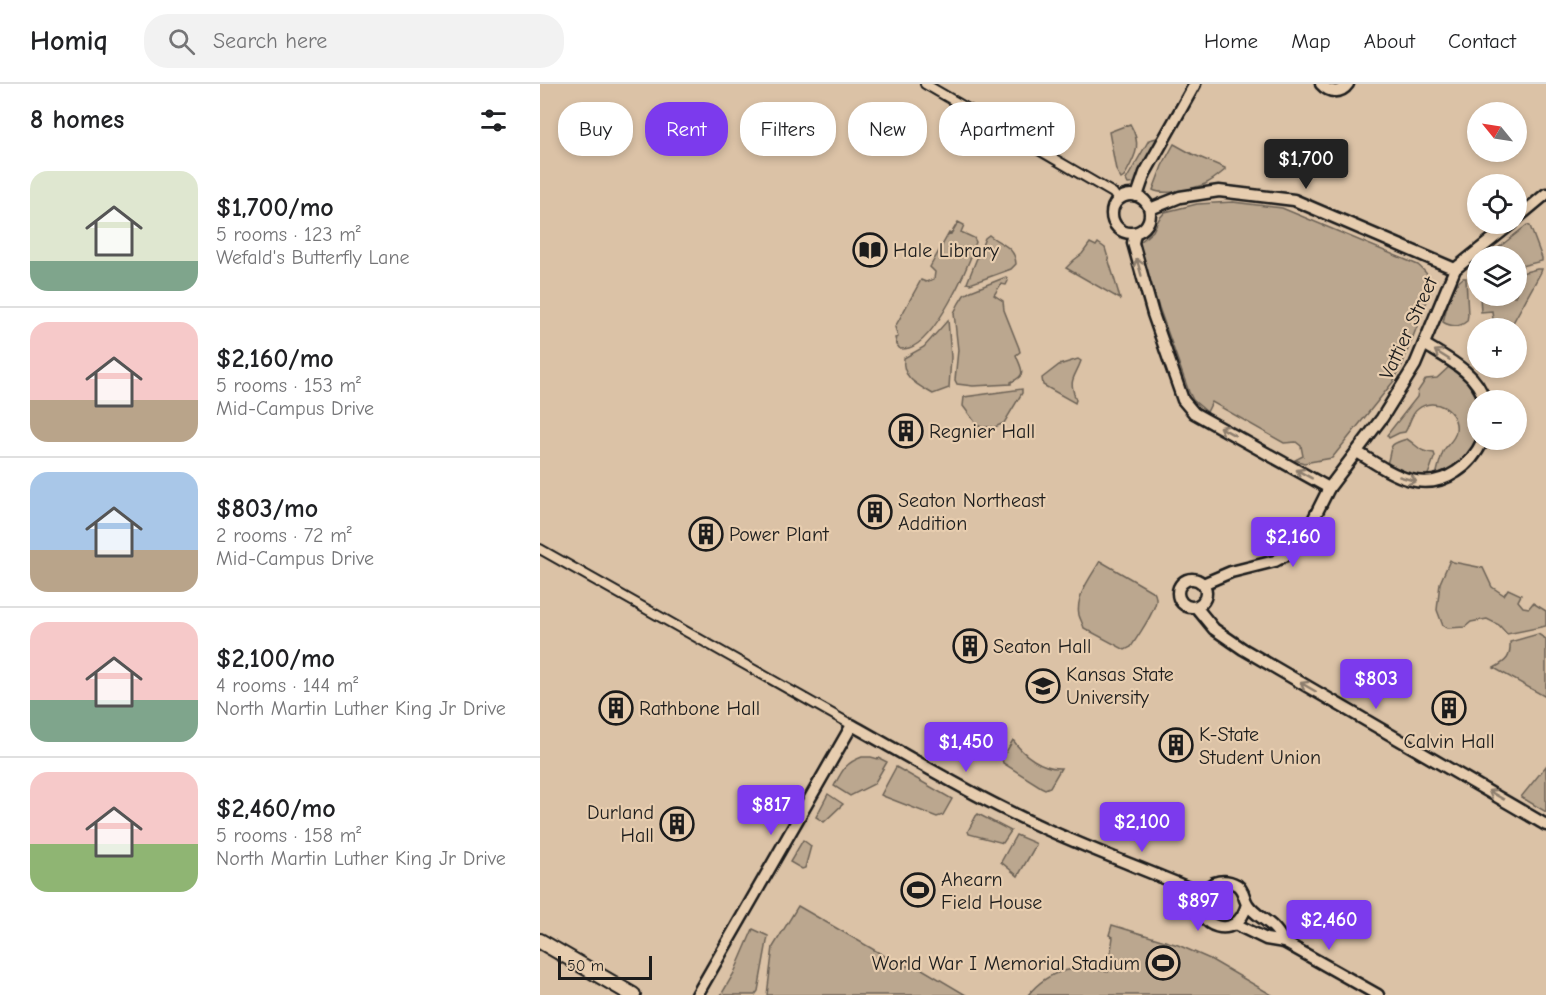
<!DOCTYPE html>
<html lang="en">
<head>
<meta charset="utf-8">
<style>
	body { margin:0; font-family:"Comic Neue",sans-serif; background:#f2f2f2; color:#202124; height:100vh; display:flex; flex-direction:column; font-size:22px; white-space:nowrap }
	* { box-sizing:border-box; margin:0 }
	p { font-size:20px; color:#757577 }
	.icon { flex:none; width:33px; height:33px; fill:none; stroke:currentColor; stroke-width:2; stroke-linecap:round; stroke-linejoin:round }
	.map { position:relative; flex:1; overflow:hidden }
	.panel { display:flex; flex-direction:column; background:#fff; width:540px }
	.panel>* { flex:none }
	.guide { position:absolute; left:18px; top:18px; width:570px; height:54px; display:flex; gap:12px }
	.needle { width:39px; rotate:300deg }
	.controls { position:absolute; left:927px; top:18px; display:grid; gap:12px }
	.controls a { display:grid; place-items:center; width:60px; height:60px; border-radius:50%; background:#fff; box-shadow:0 3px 9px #0003; font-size:30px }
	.scale { position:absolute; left:18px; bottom:15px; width:94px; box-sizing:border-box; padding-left:6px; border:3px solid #1c1c1c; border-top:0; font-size:16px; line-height:21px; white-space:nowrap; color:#1c1c1c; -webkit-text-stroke:4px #e7cdaf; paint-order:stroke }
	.price { position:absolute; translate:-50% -51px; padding:0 14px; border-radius:6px; background:#7c3aed; color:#fff; font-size:20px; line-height:39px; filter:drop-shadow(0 2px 3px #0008) }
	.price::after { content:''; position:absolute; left:50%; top:36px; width:18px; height:14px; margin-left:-9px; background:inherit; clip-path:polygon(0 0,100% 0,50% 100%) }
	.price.selected { background:#222; color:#fff }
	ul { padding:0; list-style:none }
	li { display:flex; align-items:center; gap:18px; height:150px; padding:0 30px }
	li+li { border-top:2px solid #e0e0e0 }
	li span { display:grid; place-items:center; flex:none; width:168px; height:120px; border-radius:18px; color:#555 }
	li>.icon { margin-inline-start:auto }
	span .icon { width:72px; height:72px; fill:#fffc; stroke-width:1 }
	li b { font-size:26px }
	h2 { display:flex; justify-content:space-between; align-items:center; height:72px; padding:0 30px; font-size:26px }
	.pill { padding:0 21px; border-radius:24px; background:#fff; box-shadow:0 3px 9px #0003; font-size:21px; line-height:54px }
	.pill.selected { background:#7c3aed; color:#fff }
	header { display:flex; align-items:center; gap:36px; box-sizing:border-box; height:84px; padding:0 30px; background:#fff; border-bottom:2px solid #e0e0e0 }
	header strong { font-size:28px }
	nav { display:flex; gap:33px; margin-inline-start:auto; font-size:21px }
	.search { width:420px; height:54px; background:#f2f2f2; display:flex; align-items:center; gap:15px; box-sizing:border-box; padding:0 21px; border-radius:24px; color:#757577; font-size:22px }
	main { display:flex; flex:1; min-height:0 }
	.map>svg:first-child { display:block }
	.grass { fill:#bba78f; stroke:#6c6256; stroke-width:1.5 }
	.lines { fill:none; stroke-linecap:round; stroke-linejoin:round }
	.pedestrian-casing { stroke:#1c1c1c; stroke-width:12 }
	.minor-casing { stroke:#1c1c1c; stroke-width:15 }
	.tertiary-casing { stroke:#1c1c1c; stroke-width:18 }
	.pedestrian { stroke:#e7cdaf; stroke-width:8 }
	.minor { stroke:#e7cdaf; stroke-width:10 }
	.tertiary { stroke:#e7cdaf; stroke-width:14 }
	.oneway { stroke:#8c7d6d }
	.labels { text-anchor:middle; stroke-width:4.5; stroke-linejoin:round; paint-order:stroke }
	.poi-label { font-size:20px; fill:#1c1c1c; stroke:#e7cdaf; text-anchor:start }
	.street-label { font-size:20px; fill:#1c1c1c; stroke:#e7cdaf }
</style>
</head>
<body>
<header>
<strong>Homiq</strong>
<div class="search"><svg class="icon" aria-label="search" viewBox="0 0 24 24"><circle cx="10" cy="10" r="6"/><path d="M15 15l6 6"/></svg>Search here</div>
<nav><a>Home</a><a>Map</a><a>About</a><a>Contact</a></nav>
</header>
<main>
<section class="panel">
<h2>8 homes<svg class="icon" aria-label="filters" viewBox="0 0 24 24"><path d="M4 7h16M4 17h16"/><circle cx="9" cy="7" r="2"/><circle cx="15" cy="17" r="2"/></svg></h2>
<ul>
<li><span style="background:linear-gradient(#dfe7d0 75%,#7fa58c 0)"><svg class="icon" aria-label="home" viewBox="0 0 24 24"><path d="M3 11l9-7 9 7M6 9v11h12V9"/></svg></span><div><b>$1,700/mo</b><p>5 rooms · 123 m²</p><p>Wefald's Butterfly Lane</p></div></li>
<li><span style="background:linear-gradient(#f6c9c9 65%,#b9a48a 0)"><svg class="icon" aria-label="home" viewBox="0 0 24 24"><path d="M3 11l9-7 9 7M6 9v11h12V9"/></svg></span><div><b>$2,160/mo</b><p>5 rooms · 153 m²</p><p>Mid-Campus Drive</p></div></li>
<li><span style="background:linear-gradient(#a9c7e8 65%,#b9a48a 0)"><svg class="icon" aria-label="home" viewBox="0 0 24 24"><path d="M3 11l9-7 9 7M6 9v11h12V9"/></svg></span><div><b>$803/mo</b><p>2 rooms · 72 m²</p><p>Mid-Campus Drive</p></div></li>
<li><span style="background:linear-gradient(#f6c9c9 65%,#7fa58c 0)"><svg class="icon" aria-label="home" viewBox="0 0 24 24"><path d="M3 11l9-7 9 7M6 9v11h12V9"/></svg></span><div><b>$2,100/mo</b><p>4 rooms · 144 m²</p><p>North Martin Luther King Jr Drive</p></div></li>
<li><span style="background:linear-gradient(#f6c9c9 60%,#8fb573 0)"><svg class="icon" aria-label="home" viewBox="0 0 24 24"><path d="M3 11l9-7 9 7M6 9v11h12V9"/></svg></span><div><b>$2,460/mo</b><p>5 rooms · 158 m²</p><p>North Martin Luther King Jr Drive</p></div></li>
</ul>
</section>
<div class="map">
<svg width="1006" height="911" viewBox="0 0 1006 911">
	<rect width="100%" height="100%" fill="#dbc2a6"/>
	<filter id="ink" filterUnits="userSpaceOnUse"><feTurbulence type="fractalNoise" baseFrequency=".0167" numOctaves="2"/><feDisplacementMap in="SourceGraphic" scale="12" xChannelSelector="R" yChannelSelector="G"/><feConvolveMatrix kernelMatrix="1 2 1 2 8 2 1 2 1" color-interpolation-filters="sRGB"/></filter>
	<g filter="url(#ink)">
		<g class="grass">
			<path d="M590 40C603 62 595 72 584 93L581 95 576 86 569 48Z"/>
			<polygon points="617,54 601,85 597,99 588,100 586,96 609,56"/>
			<path d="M634 60 652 70 685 84V86C679 91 672 97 665 100 653 105 624 112 613 106L622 82Z"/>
			<path d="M693 118 742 124 878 181C886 188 891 194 892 204L862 281 853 298 792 374 764 379 755 376 763 372 761 362 756 358 744 359 672 318 667 328 653 316 649 308 599 167V159L613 147 619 135 625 128 657 120Z"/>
			<path d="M418 138 424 141 421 148 434 154 436 158C428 184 396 256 369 264 366 265 363 265 360 265L357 261 355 254 358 253 355 243 381 196 386 198 394 195 395 188 390 183 409 149 411 150Z"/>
			<polygon points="987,141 990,142 1002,174 1002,177 977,183 976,172 948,172"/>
			<path d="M449 151C461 161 475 162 476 180L471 185 430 200 427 199 445 154Z"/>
			<polygon points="550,159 556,162 558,159 565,164 578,207 580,215 526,184 534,176 542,170"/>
			<polygon points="997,185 1002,185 1001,188 970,244 954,244 952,227 941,228 940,212 976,212 977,190"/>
			<path d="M466 193 468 197 466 201 461 200 454 211 463 217 464 226 479 264 480 268 476 271C481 285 488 291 471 298V300L433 302 417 300 415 296 418 266 414 229 419 219 424 211 431 207Z"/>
			<path d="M923 194H926L928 231 927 237C920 243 911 243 903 238 907 223 910 204 923 194Z"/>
			<path d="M408 236 411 273 409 304 393 310C378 301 361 294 364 274L384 263Z"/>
			<path d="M538 275 541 277C534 296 528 294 536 316L535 319 503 301 502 294 519 281Z"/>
			<path d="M909 283 926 297 935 310 938 317 937 353 927 372 914 384 900 390 897 388C898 384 902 368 904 366 908 359 915 356 916 347 919 326 894 312 878 325 870 331 870 341 865 348L859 349 849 354 847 351 877 313 878 307 886 295 897 294Z"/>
			<polygon points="482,305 482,309 464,339 455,343 441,343 437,341 423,322 424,313"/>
			<path d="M867 355C878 362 879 368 894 369L895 372C892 378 890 388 887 392L870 390 847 380C853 362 846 361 867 355Z"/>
			<polygon points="910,476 913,478 943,484 952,503 964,511 968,505 981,511 978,517 983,523 989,524 993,519 1006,527 1006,542 967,550 959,541 947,535 931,538 925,543 908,544 903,542 897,526 900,499"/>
			<path d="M560 477 610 506C614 508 615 508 616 514 618 524 597 553 591 563L585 566 544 544C543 540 540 535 539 531 535 512 551 493 560 477Z"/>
			<path d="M998 550 1006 555V608L1004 612 954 584C967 577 971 573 970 558Z"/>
			<path d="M473 656C483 671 502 685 521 684L510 703 505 705 501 703 463 679 462 675Z"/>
			<path d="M322 673H331L338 675 339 674 347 678 334 700 310 712 294 702C302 687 305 679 322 673Z"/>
			<polygon points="1006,682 1006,728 981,713"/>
			<polygon points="356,683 412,715 403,731 397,733 343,712 341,711"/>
			<polygon points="288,710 303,720 284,738 276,733"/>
			<polygon points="438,730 471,747 463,759 429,750 428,747 436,732"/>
			<polygon points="476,751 495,759 496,761 478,792 461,778"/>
			<polygon points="263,756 271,762 265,784 262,785 250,778"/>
			<polygon points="258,822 362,882 377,882 426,911 227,911 233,863"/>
			<path d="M572 841 638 861 670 875 732 911H488C510 884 536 881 568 888L573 853 569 851Z"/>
			<polygon points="213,845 228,852 218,907 215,911 181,911 194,889"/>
		</g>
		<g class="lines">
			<defs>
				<g id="pedestrian">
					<polyline points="385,0 573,109 578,116"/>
					<polyline points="0,465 312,641"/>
				</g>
				<g id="minor">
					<path d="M781 0C789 9 801 10 808 0"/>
					<circle cx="591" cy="130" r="19"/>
					<polyline points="597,112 605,89 655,0"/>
					<polyline points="610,125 640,113 679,107 754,116 915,185"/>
					<polyline points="976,135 1006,110"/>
					<polyline points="595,149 593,159 613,230 643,316 654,329 789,404"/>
					<path d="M884 260C906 274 938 289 944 316"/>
					<path d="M817 368C848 387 880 412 916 388 929 380 937 369 943 356"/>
					<circle cx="652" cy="509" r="14"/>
					<polyline points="663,500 691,488 735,477 748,470 759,459 772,438 789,404 842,334 875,281 915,185 971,140"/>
					<polyline points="656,523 674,545 703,565 1006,741"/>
					<path d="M707 820C697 860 652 842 662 813 664 806 669 802 674 799 682 796 690 797 697 801 705 807 703 815 708 821 714 830 725 835 733 843 737 847 741 853 744 858"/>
					<polyline points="695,840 726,855 744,858 838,911"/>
					<path d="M157 911 312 641C376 677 439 715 506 745 557 768 611 788 663 810"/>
				</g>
				<polyline id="tertiary" points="0,857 93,911"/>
			</defs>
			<use href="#pedestrian" class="pedestrian-casing"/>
			<use href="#minor" class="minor-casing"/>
			<use href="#tertiary" class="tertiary-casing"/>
			<use href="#pedestrian" class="pedestrian"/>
			<use href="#minor" class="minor"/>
			<use href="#tertiary" class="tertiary"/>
		</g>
		<defs><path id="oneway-shaft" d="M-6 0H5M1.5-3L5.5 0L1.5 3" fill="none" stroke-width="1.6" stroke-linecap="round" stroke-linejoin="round" transform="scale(1.5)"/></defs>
		<g class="oneway">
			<use href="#oneway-shaft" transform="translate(599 183) rotate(-106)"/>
			<use href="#oneway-shaft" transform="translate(902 271) rotate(-148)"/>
			<use href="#oneway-shaft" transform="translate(687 347) rotate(-151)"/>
			<use href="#oneway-shaft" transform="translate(764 390) rotate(-151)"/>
			<use href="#oneway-shaft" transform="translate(868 395) rotate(16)"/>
			<use href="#oneway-shaft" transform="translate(768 603) rotate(-150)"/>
			<use href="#oneway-shaft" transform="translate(956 711) rotate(-150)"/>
		</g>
	</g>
	<defs>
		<symbol id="library-ring" viewBox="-11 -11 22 22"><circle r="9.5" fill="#e7cdaf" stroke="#1c1c1c" stroke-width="1.5"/><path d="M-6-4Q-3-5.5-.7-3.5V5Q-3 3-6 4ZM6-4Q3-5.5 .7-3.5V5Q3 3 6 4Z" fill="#1c1c1c"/></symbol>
		<symbol id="building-ring" viewBox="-11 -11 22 22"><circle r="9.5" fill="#e7cdaf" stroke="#1c1c1c" stroke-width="1.5"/><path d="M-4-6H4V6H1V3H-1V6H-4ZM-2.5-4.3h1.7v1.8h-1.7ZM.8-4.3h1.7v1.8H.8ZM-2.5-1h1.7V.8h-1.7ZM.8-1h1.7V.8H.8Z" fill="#1c1c1c"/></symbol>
		<symbol id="university-ring" viewBox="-11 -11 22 22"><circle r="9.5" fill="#e7cdaf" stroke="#1c1c1c" stroke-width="1.5"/><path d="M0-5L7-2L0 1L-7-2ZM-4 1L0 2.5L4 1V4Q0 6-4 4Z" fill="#1c1c1c"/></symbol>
		<symbol id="stadium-ring" viewBox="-11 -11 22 22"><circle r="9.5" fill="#e7cdaf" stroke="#1c1c1c" stroke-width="1.5"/><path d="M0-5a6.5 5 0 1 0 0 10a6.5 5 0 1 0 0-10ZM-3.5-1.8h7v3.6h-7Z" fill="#1c1c1c"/></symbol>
	</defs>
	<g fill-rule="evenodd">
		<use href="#library-ring" x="311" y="147" width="38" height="38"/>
		<use href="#building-ring" x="347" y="328" width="38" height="38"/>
		<use href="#building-ring" x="316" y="409" width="38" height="38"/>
		<use href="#building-ring" x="147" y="431" width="38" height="38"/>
		<use href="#building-ring" x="411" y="543" width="38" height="38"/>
		<use href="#university-ring" x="484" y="583" width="38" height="38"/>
		<use href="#building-ring" x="57" y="605" width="38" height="38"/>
		<use href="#building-ring" x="890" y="605" width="38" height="38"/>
		<use href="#building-ring" x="617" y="642" width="38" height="38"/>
		<use href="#building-ring" x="118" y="721" width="38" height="38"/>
		<use href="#stadium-ring" x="359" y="787" width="38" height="38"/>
		<use href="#stadium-ring" x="604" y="860" width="38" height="38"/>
	</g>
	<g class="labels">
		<g class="poi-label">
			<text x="353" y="173">Hale Library</text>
			<text x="389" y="354">Regnier Hall</text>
			<text x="358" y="423">Seaton Northeast<tspan x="358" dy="23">Addition</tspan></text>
			<text x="189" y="457">Power Plant</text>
			<text x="453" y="569">Seaton Hall</text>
			<text x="526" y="597">Kansas State<tspan x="526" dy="23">University</tspan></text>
			<text x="99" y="631">Rathbone Hall</text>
			<text x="659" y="657">K-State<tspan x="659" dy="23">Student Union</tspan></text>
			<text x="909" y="664" text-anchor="middle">Calvin Hall</text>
			<text x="114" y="735" text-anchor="end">Durland<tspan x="114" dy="23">Hall</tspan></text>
			<text x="401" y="802">Ahearn<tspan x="401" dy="23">Field House</tspan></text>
			<text x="600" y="886" text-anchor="end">World War I Memorial Stadium</text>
		</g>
		<g class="street-label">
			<text transform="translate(868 244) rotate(-65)" y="7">Vattier Street</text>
		</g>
	</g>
</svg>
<div class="controls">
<a><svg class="needle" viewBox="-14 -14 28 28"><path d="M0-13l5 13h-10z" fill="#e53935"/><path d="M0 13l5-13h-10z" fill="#757577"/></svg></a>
<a><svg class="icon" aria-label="locate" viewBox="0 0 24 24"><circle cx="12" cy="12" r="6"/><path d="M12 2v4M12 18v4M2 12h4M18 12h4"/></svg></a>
<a><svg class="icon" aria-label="layers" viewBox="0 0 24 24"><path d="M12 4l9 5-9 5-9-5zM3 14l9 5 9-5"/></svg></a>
<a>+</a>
<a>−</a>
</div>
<div class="scale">50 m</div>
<b class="price selected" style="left:766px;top:106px">$1,700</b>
<b class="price" style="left:753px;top:484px">$2,160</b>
<b class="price" style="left:836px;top:626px">$803</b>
<b class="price" style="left:426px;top:689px">$1,450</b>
<b class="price" style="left:231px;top:752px">$817</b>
<b class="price" style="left:602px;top:769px">$2,100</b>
<b class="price" style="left:658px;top:848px">$897</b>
<b class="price" style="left:789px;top:867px">$2,460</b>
<div class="guide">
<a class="pill">Buy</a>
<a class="pill selected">Rent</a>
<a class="pill">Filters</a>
<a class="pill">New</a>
<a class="pill">Apartment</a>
</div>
</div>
</main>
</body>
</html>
